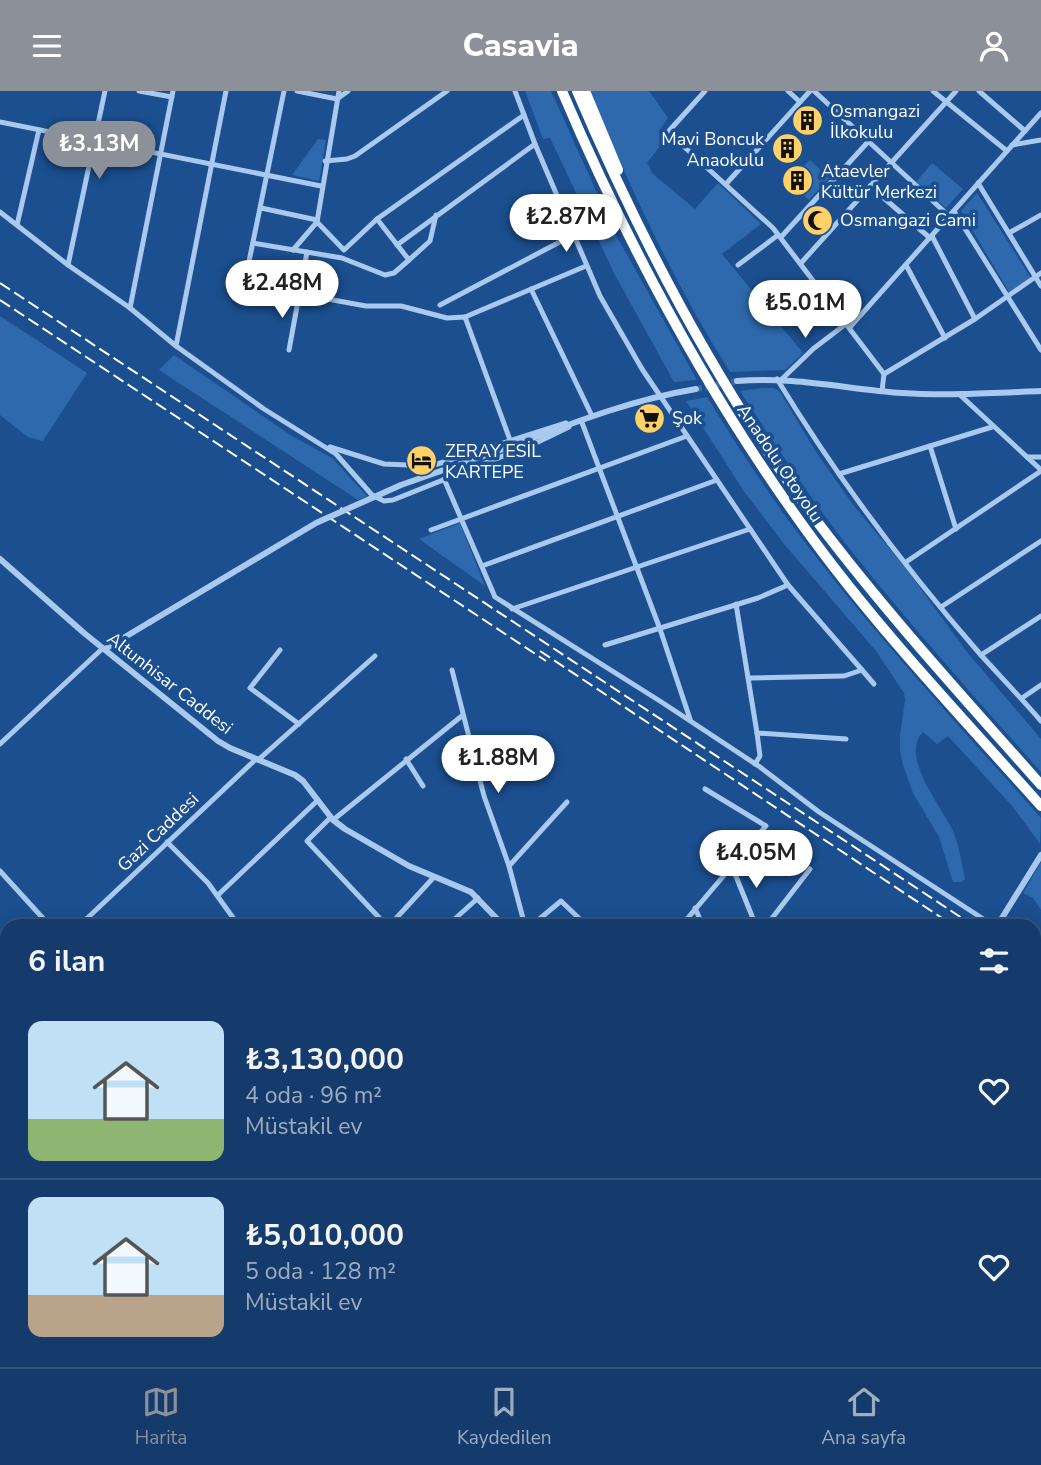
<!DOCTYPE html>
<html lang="tr">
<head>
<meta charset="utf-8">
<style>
	body { margin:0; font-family:"Nunito Sans",sans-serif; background:#214673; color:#f1f3f6; height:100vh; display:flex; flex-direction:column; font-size:26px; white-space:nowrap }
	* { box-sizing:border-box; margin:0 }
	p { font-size:23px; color:#9dadc1 }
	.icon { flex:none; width:38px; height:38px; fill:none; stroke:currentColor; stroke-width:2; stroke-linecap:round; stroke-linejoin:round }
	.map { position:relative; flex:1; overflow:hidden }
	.side { position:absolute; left:0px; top:828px; width:1041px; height:450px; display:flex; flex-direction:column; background:#143b6b; border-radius:21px 21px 0 0; box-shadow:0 4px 18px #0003,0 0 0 2px #33557e }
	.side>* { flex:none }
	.price { position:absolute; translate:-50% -60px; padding:0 16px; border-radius:24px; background:#fff; color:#222; font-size:23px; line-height:46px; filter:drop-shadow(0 2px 4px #0008) }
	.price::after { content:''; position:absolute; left:50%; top:42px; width:21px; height:16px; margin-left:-10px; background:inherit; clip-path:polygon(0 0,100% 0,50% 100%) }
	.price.on { background:#8c9099; color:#fff }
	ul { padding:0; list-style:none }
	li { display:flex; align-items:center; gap:21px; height:175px; padding:0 28px }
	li+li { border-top:2px solid #33557e }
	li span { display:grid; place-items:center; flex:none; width:196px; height:140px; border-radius:14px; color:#555 }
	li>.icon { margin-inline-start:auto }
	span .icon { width:84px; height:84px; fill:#fffc; stroke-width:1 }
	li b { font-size:30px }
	h2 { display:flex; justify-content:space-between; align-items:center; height:84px; padding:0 28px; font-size:30px }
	header { display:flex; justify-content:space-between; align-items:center; height:91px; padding:0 28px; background:#8c9099; color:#fff; font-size:32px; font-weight:800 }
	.tabs { display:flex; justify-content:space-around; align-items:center; height:98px; border-top:2px solid #33557e; background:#143b6b; font-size:19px; color:#9dadc1 }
	.tabs a { display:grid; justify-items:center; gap:4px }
	.tabs .on { color:#8c9099 }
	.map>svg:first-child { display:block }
	.green { fill:#2e69ad }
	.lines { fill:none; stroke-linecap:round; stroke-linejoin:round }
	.tertiary-tunnel { stroke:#3d69a0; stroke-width:6; stroke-dasharray:6 3; stroke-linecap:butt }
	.minor { stroke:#a9c9ee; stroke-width:5 }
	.tertiary { stroke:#a9c9ee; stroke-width:6 }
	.motorway { stroke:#fff; stroke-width:10 }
	.rail { stroke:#fff; stroke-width:2; stroke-dasharray:12 5; stroke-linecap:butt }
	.tertiary-bridge { stroke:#a9c9ee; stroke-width:6 }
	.labels { text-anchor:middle; stroke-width:7; stroke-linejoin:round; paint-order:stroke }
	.poi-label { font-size:18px; fill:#fff; stroke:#1b4f8f; text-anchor:start }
	.street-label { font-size:18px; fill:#fff; stroke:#1b4f8f }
</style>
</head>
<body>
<header><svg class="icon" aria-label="menu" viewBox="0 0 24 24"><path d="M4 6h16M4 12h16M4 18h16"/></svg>Casavia<svg class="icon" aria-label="person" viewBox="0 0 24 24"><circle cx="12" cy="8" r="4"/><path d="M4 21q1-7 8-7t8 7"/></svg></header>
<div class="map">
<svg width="1041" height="1276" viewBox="0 0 1041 1276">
	<rect width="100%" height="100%" fill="#1b4f8f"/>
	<g class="green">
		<polygon points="525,0 551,0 616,144 697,289 674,291 615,184 550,47 543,48"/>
		<path d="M590 0H649L668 27 659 40 666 47 647 72 653 83 695 118 718 92 761 133 722 163 803 262 785 279 730 281C674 192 630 97 590 0Z"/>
		<polygon points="318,48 326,49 319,90 292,84"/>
		<polygon points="810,69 829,87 809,109 787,89"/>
		<polygon points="932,72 963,98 946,117 916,91"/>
		<polygon points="977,102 1031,187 1009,201 961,120"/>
		<polygon points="0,225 87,282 43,350 28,346 0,324"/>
		<polygon points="174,264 292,345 332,367 367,405 358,409 159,279"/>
		<path d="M762 297H774L780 301 816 361 854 415 904 475 967 561 1041 648V681C977 609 913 537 853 462 812 410 776 355 740 300Z"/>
		<path d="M707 306C733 348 760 390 789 430 866 535 955 630 1041 727L1040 753 1013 716 948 645 937 653 923 641C899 665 942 716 953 740 959 754 962 773 965 788L961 791H953L939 746 913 702 903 674 900 660V644L905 609 904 602 876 560 784 453 743 399 686 310Z"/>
		<polygon points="460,432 485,495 419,448"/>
		<polygon points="1041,771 1041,819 1033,807 1023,802"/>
	</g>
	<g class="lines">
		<polyline class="tertiary-tunnel" points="696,298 737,290"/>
		<g class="minor">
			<polyline points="139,0 172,6"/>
			<polyline points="297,0 337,8 348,0"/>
			<polyline points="339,0 317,131 344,159 377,128 524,24"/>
			<polyline points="515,0 535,53 600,205 642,278 788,494 758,507 605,554"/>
			<polyline points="705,0 668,41 773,137 884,283 882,300"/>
			<polyline points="788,0 800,11"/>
			<polyline points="814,0 949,125"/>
			<polyline points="933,0 1007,60"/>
			<polyline points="979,0 1025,40"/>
			<polyline points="0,31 321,95"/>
			<polyline points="1012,54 1041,49"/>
			<polyline points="325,70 347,68 355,65 447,0"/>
			<polyline points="978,92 1041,195"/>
			<polyline points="726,93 810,0"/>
			<polyline points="870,95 930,147"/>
			<polyline points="261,117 317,129"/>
			<polyline points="954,120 1041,259"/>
			<polyline points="0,121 68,174 130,217 176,255 264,318 336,363 372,404 384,410 393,409 538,351 569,336"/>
			<polyline points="377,128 409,169 430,150 436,124"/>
			<polyline points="17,134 39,39"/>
			<polyline points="1009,142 1041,124"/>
			<polyline points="932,145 975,228"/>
			<polyline points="781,146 867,52"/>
			<polyline points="253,152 342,167 385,184 394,182 409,169"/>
			<polyline points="397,154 535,53"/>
			<polyline points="293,159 317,131"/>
			<polyline points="801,172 956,0"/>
			<polyline points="68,174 105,0"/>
			<polyline points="738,174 778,144"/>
			<polyline points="906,174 945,247"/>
			<polyline points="246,185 284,0"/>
			<polyline points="531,198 592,325"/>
			<polyline points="300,203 366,215 401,215 447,227 465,226"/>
			<polyline points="440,214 573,144"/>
			<polyline points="130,217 173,0"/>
			<polyline points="850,236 1041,22"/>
			<polyline points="176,255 226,0"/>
			<polyline points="289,259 307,161"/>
			<polyline points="884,283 975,228 1041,182"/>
			<path d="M777 288C836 385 905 477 980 563 1000 585 1021 607 1041 630"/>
			<polyline points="782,288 813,258 847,232"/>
			<polyline points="959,303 1041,379"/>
			<polyline points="581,329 660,538 690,628"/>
			<polyline points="510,349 465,226 586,175"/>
			<polyline points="930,355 956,438"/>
			<polyline points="330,356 384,373 431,375 566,332"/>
			<polyline points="1027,366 1041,366"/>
			<polyline points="839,383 992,336"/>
			<polyline points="444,388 495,506 663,612 760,676 819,721 994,835"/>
			<polyline points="431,439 687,345"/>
			<polyline points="906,471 1041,380"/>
			<polyline points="482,475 717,389"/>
			<polyline points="736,513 757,642 846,648"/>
			<polyline points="941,516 1041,450"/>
			<polyline points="512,518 750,438"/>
			<polyline points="280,559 250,597 299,633"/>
			<polyline points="981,564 1041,525"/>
			<polyline points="452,579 484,705 509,775 525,835"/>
			<polyline points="862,579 874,593"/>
			<polyline points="749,587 844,585 862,579 788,494"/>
			<polyline points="1022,607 1041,594"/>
			<polyline points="0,653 103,557"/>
			<polyline points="406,668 423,695"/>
			<polyline points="258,669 375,565"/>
			<polyline points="755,673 760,665 757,642"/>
			<polyline points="331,726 307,750 387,835"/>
			<polyline points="333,729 463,624"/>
			<polyline points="167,751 208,792 239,835"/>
			<polyline points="731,773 756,835"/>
			<polyline points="509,775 567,711"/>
			<polyline points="0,780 50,835"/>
			<polyline points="218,804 318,709"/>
			<polyline points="695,817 703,835"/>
			<polyline points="79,835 256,668"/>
			<polyline points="389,835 434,786"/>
			<polyline points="447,835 478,807"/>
			<polyline points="531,835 561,810 587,835"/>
			<polyline points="681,835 766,735 705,698"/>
			<polyline points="766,835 810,778"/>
			<polyline points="846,835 850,830"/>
			<polyline points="1034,860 1041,864"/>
			<polyline points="0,908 7,902"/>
			<polyline points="1034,1028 1041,1025"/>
			<polyline points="0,1143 7,1139"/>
			<polyline points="1034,1207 1041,1205"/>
			<polyline points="1034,1259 1041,1271"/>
			<polyline points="31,1270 34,1276"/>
			<polyline points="367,1270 368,1276"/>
			<polyline points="664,1270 667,1276"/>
			<polyline points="914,1270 917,1276"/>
			<polyline points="1,1276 7,1268"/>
			<polyline points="460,1276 473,1270 475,1276"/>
			<polyline points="631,1276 638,1270"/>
			<polyline points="1001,1276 1020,1270"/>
		</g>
		<g class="tertiary">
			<path d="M737 290C793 285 846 298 902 302 948 305 995 302 1041 300"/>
			<path d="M523 351C580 329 636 308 696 298"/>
			<polyline points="0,468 84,542 218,650 230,657 295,684 303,690 333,729 345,738 409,775 471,801 504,835"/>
			<polyline points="105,558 150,531"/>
			<polyline points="997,835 1041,764"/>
			<polyline points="0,1153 7,1161"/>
			<polyline points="94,1270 97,1276"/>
			<polyline points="790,1270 793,1276"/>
		</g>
		<g class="motorway">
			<path d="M562 0C628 155 705 299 804 436 875 535 960 624 1041 715"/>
			<path d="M577 0C642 152 719 300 819 433 888 524 965 608 1041 694"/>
			<polyline points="585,0 618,79"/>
		</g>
		<g class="rail">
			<polyline points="0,192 974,835"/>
			<polyline points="0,209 546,570"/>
			<polyline points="540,560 954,835"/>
			<polyline points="1034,874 1041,879"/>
			<polyline points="1034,894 1041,898"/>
		</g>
		<polyline class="tertiary-bridge" points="150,531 316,432 401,394 523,351"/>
	</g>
	<defs>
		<symbol id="building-disc" viewBox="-11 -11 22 22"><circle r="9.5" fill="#ffd166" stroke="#1b4f8f"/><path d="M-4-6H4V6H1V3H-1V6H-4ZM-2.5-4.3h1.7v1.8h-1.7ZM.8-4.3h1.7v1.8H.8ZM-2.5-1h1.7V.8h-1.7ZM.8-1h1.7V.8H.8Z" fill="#111"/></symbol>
		<symbol id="mosque-disc" viewBox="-11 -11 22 22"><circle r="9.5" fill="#ffd166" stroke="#1b4f8f"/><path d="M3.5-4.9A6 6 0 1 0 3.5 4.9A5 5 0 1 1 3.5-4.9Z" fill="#111"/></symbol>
		<symbol id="supermarket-disc" viewBox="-11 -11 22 22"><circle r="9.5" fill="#ffd166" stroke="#1b4f8f"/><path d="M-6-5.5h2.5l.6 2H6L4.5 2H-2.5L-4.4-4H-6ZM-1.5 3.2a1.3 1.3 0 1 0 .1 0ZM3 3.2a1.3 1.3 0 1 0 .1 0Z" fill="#111"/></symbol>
		<symbol id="hotel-disc" viewBox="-11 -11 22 22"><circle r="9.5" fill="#ffd166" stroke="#1b4f8f"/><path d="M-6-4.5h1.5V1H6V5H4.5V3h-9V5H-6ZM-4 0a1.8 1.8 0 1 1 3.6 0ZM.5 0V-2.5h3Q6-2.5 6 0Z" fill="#111"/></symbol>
	</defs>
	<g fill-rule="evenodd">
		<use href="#building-disc" x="790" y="12" width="35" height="35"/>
		<use href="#building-disc" x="770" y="40" width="35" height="35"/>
		<use href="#building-disc" x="780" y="72" width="35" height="35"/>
		<use href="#mosque-disc" x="800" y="112" width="35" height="35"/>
		<use href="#supermarket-disc" x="632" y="310" width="35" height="35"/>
		<use href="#hotel-disc" x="404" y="352" width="35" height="35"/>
	</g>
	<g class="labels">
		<g class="poi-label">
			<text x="830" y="26">Osmangazi<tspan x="830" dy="21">İlkokulu</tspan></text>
			<text x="764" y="54" text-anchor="end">Mavi Boncuk<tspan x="764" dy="21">Anaokulu</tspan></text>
			<text x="821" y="86">Ataevler<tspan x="821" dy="21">Kültür Merkezi</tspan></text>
			<text x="840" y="135">Osmangazi Cami</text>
			<text x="672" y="333">Şok</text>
			<text x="445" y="366">ZERAY ESİL<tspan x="445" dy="21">KARTEPE</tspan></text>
		</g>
		<g class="street-label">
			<text transform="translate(780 372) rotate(56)" y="6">Anadolu Otoyolu</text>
			<text transform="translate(170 592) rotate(38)" y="6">Altunhisar Caddesi</text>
			<text transform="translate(158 741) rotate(-44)" y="6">Gazi Caddesi</text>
		</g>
	</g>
</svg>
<b class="price on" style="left:99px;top:90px">₺3.13M</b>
<b class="price" style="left:566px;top:163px">₺2.87M</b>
<b class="price" style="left:282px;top:229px">₺2.48M</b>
<b class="price" style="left:805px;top:249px">₺5.01M</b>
<b class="price" style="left:498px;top:704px">₺1.88M</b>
<b class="price" style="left:756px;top:799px">₺4.05M</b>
<section class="side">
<h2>6 ilan<svg class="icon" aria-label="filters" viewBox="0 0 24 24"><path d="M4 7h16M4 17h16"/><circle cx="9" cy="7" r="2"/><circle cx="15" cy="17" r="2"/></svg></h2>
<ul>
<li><span style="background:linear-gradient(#bfe0f5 70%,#8fb573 0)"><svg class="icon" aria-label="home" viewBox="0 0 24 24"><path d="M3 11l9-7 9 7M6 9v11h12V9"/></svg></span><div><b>₺3,130,000</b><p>4 oda · 96 m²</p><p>Müstakil ev</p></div><svg class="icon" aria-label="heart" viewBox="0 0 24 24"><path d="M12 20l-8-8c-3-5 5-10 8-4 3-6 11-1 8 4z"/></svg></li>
<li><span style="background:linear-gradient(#bfe0f5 70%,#b9a48a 0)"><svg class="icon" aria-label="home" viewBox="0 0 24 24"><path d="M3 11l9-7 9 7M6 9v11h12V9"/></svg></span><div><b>₺5,010,000</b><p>5 oda · 128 m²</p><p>Müstakil ev</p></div><svg class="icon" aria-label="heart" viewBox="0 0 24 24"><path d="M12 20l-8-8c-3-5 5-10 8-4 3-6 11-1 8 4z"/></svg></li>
</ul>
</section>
</div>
<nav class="tabs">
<a class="on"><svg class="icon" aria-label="map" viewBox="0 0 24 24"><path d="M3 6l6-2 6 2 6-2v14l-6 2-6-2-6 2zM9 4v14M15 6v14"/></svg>Harita</a>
<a><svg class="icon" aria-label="saved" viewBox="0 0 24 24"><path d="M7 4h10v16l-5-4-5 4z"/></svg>Kaydedilen</a>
<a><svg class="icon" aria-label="home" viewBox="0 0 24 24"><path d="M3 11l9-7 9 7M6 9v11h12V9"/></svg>Ana sayfa</a>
</nav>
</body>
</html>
